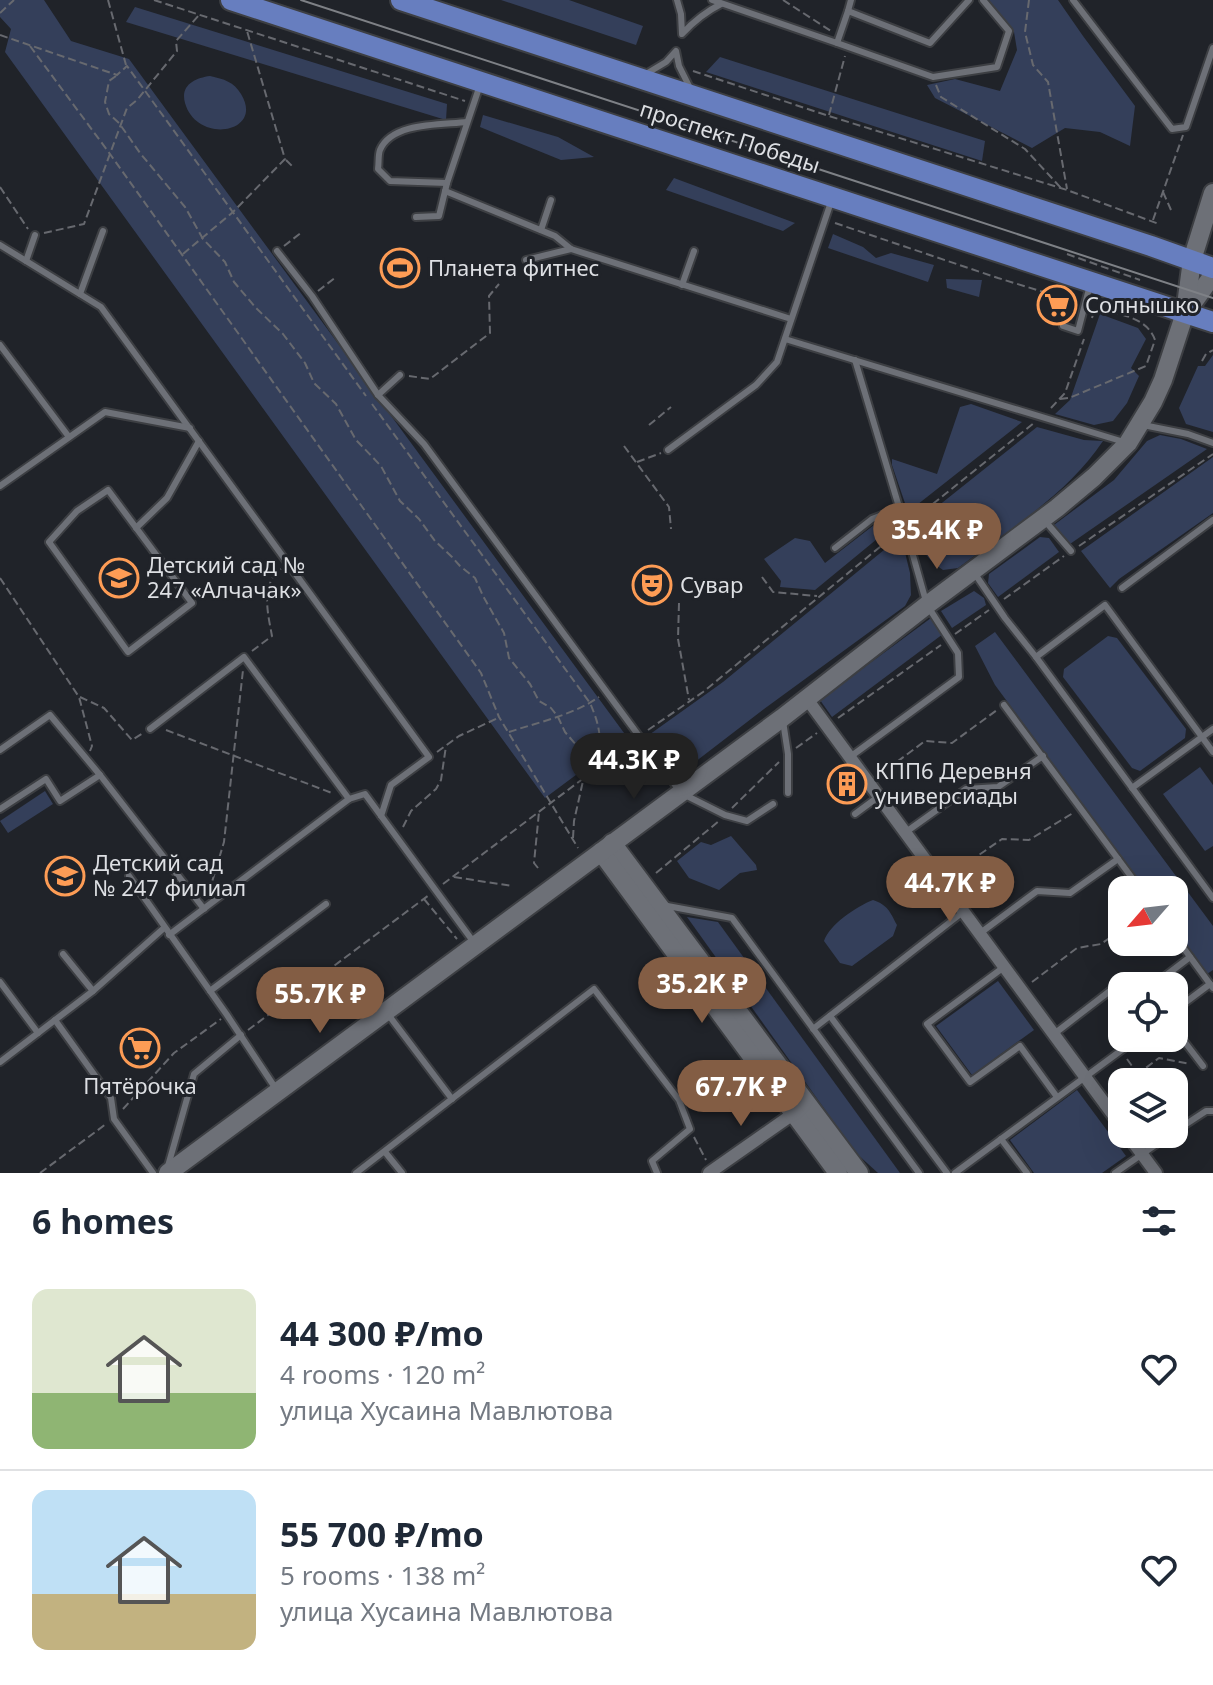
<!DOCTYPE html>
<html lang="en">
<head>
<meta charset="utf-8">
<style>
	body { margin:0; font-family:"Noto Sans",sans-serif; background:#f6f6f7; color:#1f2937; height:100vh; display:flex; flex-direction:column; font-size:30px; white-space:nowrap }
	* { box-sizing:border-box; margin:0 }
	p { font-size:26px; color:#747a83 }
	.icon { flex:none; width:44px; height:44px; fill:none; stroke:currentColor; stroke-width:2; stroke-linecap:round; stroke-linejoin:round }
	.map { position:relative; height:1173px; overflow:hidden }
	.side { display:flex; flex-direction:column; background:#fff; flex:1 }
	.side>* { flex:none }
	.needle { width:52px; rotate:242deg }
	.controls { position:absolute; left:1108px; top:876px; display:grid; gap:16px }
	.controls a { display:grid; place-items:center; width:80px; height:80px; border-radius:16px; background:#fff; box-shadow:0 8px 32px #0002; font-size:40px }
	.price { position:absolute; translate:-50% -68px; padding:0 18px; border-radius:28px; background:#835d44; color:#fff; font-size:26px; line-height:52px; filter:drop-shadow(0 2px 4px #0008) }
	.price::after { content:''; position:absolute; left:50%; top:48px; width:24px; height:18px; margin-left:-12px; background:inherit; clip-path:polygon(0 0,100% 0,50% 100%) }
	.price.active { background:#222; color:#fff }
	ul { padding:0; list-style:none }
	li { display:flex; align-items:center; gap:24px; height:200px; padding:0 32px }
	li+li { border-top:2px solid #e0e1e3 }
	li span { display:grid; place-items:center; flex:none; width:224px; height:160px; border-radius:16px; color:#555 }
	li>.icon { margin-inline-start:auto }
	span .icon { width:96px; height:96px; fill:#fffc; stroke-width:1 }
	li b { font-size:34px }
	h2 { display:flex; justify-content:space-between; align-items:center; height:96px; padding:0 32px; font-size:34px }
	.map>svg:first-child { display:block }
	.green { fill:#343f5a }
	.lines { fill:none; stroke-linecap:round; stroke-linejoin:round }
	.lane-casing { stroke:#3d3f43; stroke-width:10 }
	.street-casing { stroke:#3d3f43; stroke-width:16 }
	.secondary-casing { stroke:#3d3f43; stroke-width:22 }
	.primary-casing { stroke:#3d3f43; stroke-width:24 }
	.path { stroke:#67696f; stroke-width:2; stroke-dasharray:8 4; stroke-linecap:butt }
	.lane { stroke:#6d7077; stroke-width:6 }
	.street { stroke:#6d7077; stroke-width:12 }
	.secondary { stroke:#6d7077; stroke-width:18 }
	.primary { stroke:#677ebf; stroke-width:20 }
	.tram { stroke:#7e8186; stroke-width:2 }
	.labels { text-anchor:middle; stroke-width:6; stroke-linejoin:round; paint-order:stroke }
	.street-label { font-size:22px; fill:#dddfe3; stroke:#202329 }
	.poi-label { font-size:22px; fill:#dddfe3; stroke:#202329; text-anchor:start }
</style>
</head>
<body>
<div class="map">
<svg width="1213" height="1173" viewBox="0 0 1213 1173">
	<rect width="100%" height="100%" fill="#202329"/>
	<g class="green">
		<polygon points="0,0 44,0 71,41 129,59 627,737 545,798 5,52 11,29 0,17"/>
		<polygon points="501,0 569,0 643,26 636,45"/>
		<polygon points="988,0 1058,0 1083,36 1135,106 1130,146 1100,132 1065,128 1032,148 935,98 927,85 955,79 1000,91 1017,50 1014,32"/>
		<polygon points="135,7 447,104 446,120 126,22"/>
		<polygon points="720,57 985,141 982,161 706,72"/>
		<path d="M210 76C224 79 234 82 241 94 265 133 197 145 185 103 180 85 195 78 210 76Z"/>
		<polygon points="483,115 558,137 594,157 561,160 480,127"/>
		<polygon points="674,178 787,220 795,223 783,231 666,190"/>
		<polygon points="833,234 863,247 876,258 891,253 934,265 928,282 828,248"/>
		<polygon points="946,279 982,280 979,297 947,288"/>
		<polygon points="1100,314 1138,328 1146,339 1131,368 1139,376 1127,403 1113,421 1094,425 1055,414 1070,400"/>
		<polygon points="1213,355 1213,432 1186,424 1179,408 1198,366 1205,366"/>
		<polygon points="971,404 1022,422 908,512 892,465 892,459 937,474 960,407"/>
		<path d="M1037 427 1084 440 1103 441C1067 495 1008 530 958 568L943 570C924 557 921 548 913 526Z"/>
		<polygon points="1160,435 1181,439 1207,449 1070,544 1054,525 1114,480 1147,441"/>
		<polygon points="1213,457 1213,513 1119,579 1110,588 1081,551"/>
		<polygon points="883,518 894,525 815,590 780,587 781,581 764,559 795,538 810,541 825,563"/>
		<polygon points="901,536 910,573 911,595 905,606 764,709 682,772 665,764 646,737 723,682"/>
		<polygon points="1040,537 1049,538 1059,552 998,597 988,583 989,574"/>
		<polygon points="974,591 984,598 986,605 952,628 941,611"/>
		<polygon points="931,618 943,634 832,717 820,700"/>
		<polygon points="995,632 1213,926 1213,970 1207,974 1174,929 1174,890 1146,890 995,685 975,646"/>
		<polygon points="1108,636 1117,638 1186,729 1185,738 1140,771 1132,768 1063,677 1064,669"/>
		<polygon points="1200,767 1213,785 1213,846 1205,851 1163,794"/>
		<polygon points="45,791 53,804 8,833 0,821"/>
		<polygon points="731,836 756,865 757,870 740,873 719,890 689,878 677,861 701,842 711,845"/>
		<path d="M873 900C888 905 890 912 897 925L893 936 852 966 840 963 824 941C829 925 857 906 873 900Z"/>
		<polygon points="687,917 718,922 900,1173 878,1173 856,1153"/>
		<polygon points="998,981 1034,1030 972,1075 936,1026"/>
		<polygon points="1077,1090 1126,1156 1102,1173 1034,1173 1010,1140"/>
	</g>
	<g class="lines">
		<defs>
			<g id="lane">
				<path d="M677 0 681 14 682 34C694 21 705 12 721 4"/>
				<polyline points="712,0 837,43 848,11"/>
				<polyline points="851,0 848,11 930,43 969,0"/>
				<polyline points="1073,0 1172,129 1186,127 1213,48"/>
				<polyline points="837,43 933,77 997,67 1009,31 983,0"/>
				<polyline points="646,74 666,62 676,51 679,66 691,90"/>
				<path d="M447 183 390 181 378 169C379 163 378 155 380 150 392 122 441 125 467 122"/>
				<polyline points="445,191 555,236 571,249 791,319"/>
				<polyline points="416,217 439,216 447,183 480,85"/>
				<polyline points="541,230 551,200"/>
				<polyline points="0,245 101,307 429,757 391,785 381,816"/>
				<polyline points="277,251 312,296 378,395 424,444 681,793 725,815 747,821 773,804"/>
				<polyline points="526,260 571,249"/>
				<polyline points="26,261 35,235"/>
				<polyline points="682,285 694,251"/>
				<polyline points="80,294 103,231"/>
				<polyline points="1063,326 1078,331 1090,285"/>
				<polyline points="785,339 1124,442"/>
				<polyline points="0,345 69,437"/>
				<polyline points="378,395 400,375"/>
				<polyline points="1143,425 1188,434 1213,443"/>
				<polyline points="668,450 756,385 777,362 832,199"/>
				<polyline points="0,486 105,412 190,428"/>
				<polygon points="108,490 192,603 128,652 49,542 77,511"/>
				<polyline points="1045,521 1071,551"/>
				<polyline points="136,528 167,498 199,441"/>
				<polyline points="835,548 872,519 900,508"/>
				<polyline points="975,574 1005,618 1036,657"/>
				<polyline points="1122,588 1213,520"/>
				<polyline points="1004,705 1141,890"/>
				<polyline points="783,721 788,754 788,793"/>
				<polyline points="150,729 244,657 349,799"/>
				<polyline points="0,750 50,715 100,775 204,909"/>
				<polyline points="1213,752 1105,605 1036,657 1213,898"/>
				<polyline points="850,757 959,677 958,653 927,605 905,527 855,360"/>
				<polyline points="1132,788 1213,729"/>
				<polyline points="0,809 46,779 60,801 100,775"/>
				<polyline points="855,814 878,797"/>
				<polyline points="906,832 966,789 998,787 1043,756"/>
				<polyline points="129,876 227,1015 276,1089"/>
				<polyline points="662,905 732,918 919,1173"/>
				<polyline points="979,934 1037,891 1070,893 1118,859"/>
				<polyline points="169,935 349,799 365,794 475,944"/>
				<polyline points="1174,935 1210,984"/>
				<polyline points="63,954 93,991"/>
				<polyline points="1004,967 927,1024 970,1082 1020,1046 1057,1097"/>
				<polyline points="0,982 38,1033"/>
				<polyline points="1152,986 1190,957"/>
				<polyline points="210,991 326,904"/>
				<polyline points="1174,1011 1210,984 1213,988"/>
				<polyline points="387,1013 452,1099"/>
				<polyline points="830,1016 947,1173"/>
				<polyline points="55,1020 111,1098 114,1119 153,1173"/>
				<polyline points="1174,1028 1203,1066"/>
				<polyline points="813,1029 963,912"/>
				<polyline points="1054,1034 1115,987 1122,995"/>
				<polyline points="0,1062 93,991 164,928"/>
				<polyline points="1174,1132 1206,1111 1213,1111"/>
				<polyline points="1001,1139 1027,1173"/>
				<polyline points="385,1152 402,1173"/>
				<polyline points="168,1166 194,1074 241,1035"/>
				<polyline points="356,1173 594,989 679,1100 690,1129 652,1161 657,1173"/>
				<polyline points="955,1173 1138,1038"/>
				<polyline points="1115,1173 1171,1134"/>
			</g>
			<g id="street">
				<polyline points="807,699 1122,1127"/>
				<polyline points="1127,1134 1156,1173"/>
				<polyline points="709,1173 793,1114"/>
			</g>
			<g id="secondary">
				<polyline points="1187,311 1213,275"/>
				<polyline points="612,843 859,1173"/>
				<polyline points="601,852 838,1173"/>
				<polyline points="168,1173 782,718 927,605 1057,508 1094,477 1128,443 1153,402 1163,380 1185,313 1192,260 1213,193"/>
			</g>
			<g id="primary">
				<polyline points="231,0 1213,322"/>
				<polyline points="401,0 1151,246 1213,268"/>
			</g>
		</defs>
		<use href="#lane" class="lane-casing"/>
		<use href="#street" class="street-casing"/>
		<use href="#secondary" class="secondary-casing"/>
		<use href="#primary" class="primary-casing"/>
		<g class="path">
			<polyline points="108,0 126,65"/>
			<polyline points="154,0 465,101"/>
			<polyline points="783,0 831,31"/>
			<polyline points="1029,0 1025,32 1033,65 1048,82 1067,189"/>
			<polyline points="0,13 14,0"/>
			<polyline points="0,35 117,75 127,66 366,396"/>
			<polyline points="30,46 110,154 481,673 499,717 578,848"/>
			<polyline points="693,71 829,116 1067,190 1159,224"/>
			<polyline points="116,76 109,81 105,102 109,114 119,123 140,153 185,207 203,239 225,262 234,282 256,308 283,334 305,363 314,383 336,404 356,440 381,466 400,501 419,519 435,541 452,557 460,566 475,578 483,596 504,633 509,658 530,684 539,701 551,708 558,717 565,732 578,747 585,762 588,774"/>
			<polyline points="936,85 941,97 1025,149 1061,188"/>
			<polyline points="829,115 845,56"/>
			<polyline points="286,160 294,168"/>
			<polyline points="0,187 28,229"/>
			<polyline points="1163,192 1171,210"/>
			<polyline points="1153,220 1183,135"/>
			<polyline points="835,223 998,278 1076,302"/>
			<polyline points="44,233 84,224 127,108 137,100 177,51 176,41 200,14"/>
			<polyline points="284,246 302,232"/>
			<polyline points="183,254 233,212 285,159 247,31"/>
			<polyline points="1067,254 1140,280"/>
			<polyline points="318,291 336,277"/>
			<polyline points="1092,318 1095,308"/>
			<polyline points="1202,361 1206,354 1213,350"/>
			<polyline points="409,376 430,379 490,333 489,296 499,284"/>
			<path d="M1060 399 1069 398 1146 366 1155 340C1147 317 1119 314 1098 309"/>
			<path d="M372 404 590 703C602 731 601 739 596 768"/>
			<polyline points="1051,408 1065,393 1084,339"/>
			<polyline points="649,425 671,407"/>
			<polyline points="624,446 669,507 671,529"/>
			<polyline points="637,462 661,453"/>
			<polyline points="914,519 1034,423"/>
			<polyline points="1079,546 1213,454"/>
			<polyline points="762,577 773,592 817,596"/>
			<polyline points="0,578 79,697 92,746 90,751"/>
			<polyline points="1004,599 1064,556"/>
			<polyline points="679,603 678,639 689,700"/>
			<polyline points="955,634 989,610"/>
			<path d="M252 651 272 636C268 614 260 584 281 569"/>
			<polyline points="80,697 104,708 132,740 143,733"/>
			<polyline points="838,718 941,645"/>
			<polyline points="166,730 332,793"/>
			<polyline points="648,730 703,692 897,533"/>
			<path d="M509 732C539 722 573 715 599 697"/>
			<polyline points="796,748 817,733"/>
			<polyline points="437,752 459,736 498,718"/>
			<polyline points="878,776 925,741 952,743 997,710"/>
			<polyline points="732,808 779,762"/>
			<polyline points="403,827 411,811 436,789 441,780 446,746"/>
			<polyline points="573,838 574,821 583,781"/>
			<polyline points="538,868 534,863 539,812"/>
			<polyline points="656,873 719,821"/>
			<polyline points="950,875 1002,839 1029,840 1073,813"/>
			<polyline points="454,877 512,886"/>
			<polyline points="443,884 633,741"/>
			<polyline points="209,892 224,842 243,670"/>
			<polyline points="424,899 457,939"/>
			<polyline points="1032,982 1077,948 1101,944 1122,929"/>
			<polyline points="248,1030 429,895"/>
			<polyline points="1127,1059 1137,1073"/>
			<polyline points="1127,1082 1159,1058 1190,1064"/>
			<polyline points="1113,1093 1122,1086"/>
			<polyline points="123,1109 174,1053 221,1019"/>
			<polyline points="694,1137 706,1160"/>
			<polyline points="40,1173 106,1124"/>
		</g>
		<use href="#lane" class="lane"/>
		<use href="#street" class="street"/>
		<use href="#secondary" class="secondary"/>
		<use href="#primary" class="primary"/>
		<polyline class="tram" points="301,0 1213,298"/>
	</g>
	<defs>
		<symbol id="stadium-ring" viewBox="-11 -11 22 22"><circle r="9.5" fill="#202329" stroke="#fd9c55" stroke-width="1.5"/><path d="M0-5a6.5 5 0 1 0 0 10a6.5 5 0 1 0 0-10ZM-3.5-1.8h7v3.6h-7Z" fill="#fd9c55"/></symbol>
		<symbol id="supermarket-ring" viewBox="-11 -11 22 22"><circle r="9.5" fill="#202329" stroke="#fd9c55" stroke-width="1.5"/><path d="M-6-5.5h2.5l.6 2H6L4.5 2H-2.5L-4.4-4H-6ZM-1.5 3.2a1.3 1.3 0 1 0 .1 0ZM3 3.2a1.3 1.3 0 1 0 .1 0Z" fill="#fd9c55"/></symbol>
		<symbol id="school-ring" viewBox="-11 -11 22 22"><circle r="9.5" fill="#202329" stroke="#fd9c55" stroke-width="1.5"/><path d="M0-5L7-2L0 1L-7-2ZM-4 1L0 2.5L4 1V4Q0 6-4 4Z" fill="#fd9c55"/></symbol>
		<symbol id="theatre-ring" viewBox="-11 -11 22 22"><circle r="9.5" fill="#202329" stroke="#fd9c55" stroke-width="1.5"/><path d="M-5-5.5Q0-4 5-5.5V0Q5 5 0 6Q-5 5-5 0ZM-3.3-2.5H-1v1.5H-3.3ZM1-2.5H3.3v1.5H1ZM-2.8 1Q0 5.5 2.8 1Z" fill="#fd9c55"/></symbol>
		<symbol id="building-ring" viewBox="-11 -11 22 22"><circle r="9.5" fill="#202329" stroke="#fd9c55" stroke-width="1.5"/><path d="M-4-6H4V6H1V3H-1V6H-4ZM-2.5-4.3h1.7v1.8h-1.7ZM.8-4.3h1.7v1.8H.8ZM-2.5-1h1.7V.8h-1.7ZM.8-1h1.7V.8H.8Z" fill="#fd9c55"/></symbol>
	</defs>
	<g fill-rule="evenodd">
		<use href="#stadium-ring" x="378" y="246" width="44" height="44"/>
		<use href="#supermarket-ring" x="1035" y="283" width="44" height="44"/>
		<use href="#school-ring" x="97" y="556" width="44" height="44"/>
		<use href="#theatre-ring" x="630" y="563" width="44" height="44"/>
		<use href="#building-ring" x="825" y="762" width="44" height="44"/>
		<use href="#school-ring" x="43" y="854" width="44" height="44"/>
		<use href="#supermarket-ring" x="118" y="1026" width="44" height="44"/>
	</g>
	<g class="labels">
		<g class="street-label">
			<text transform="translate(730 137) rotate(18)" y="8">проспект Победы</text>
		</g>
		<g class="poi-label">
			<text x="428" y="276">Планета фитнес</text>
			<text x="1085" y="313">Солнышко</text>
			<text x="147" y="573">Детский сад №<tspan x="147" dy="25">247 «Алчачак»</tspan></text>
			<text x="680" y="593">Сувар</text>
			<text x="875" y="779">КПП6 Деревня<tspan x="875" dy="25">универсиады</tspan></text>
			<text x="93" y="871">Детский сад<tspan x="93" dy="25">№ 247 филиал</tspan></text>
			<text x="140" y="1094" text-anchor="middle">Пятёрочка</text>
		</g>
	</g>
</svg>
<div class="controls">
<a><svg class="needle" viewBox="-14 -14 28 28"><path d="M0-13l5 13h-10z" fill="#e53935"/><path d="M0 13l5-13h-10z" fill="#747a83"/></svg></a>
<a><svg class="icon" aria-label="locate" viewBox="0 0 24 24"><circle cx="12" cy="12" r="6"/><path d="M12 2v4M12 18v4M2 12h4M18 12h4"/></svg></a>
<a><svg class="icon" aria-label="layers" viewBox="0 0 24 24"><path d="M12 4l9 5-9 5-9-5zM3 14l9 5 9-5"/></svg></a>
</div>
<b class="price" style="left:937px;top:571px">35.4K ₽</b>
<b class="price active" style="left:634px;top:801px">44.3K ₽</b>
<b class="price" style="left:950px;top:924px">44.7K ₽</b>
<b class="price" style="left:702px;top:1025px">35.2K ₽</b>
<b class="price" style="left:320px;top:1035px">55.7K ₽</b>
<b class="price" style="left:741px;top:1128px">67.7K ₽</b>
</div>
<section class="side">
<h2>6 homes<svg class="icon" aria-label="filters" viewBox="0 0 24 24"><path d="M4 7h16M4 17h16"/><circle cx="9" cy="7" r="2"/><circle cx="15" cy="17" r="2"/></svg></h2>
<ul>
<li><span style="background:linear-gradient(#dfe7d0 65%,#8fb573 0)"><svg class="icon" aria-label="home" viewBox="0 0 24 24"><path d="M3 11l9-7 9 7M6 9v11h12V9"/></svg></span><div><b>44 300 ₽/mo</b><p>4 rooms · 120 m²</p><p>улица Хусаина Мавлютова</p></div><svg class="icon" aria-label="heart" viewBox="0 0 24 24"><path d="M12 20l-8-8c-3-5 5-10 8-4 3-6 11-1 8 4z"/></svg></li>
<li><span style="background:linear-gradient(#bfe0f5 65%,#c2b280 0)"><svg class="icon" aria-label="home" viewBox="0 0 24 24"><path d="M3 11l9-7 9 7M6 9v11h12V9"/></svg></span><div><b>55 700 ₽/mo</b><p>5 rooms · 138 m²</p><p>улица Хусаина Мавлютова</p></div><svg class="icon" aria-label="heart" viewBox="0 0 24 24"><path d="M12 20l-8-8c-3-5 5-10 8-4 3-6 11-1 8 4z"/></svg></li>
</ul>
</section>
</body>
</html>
